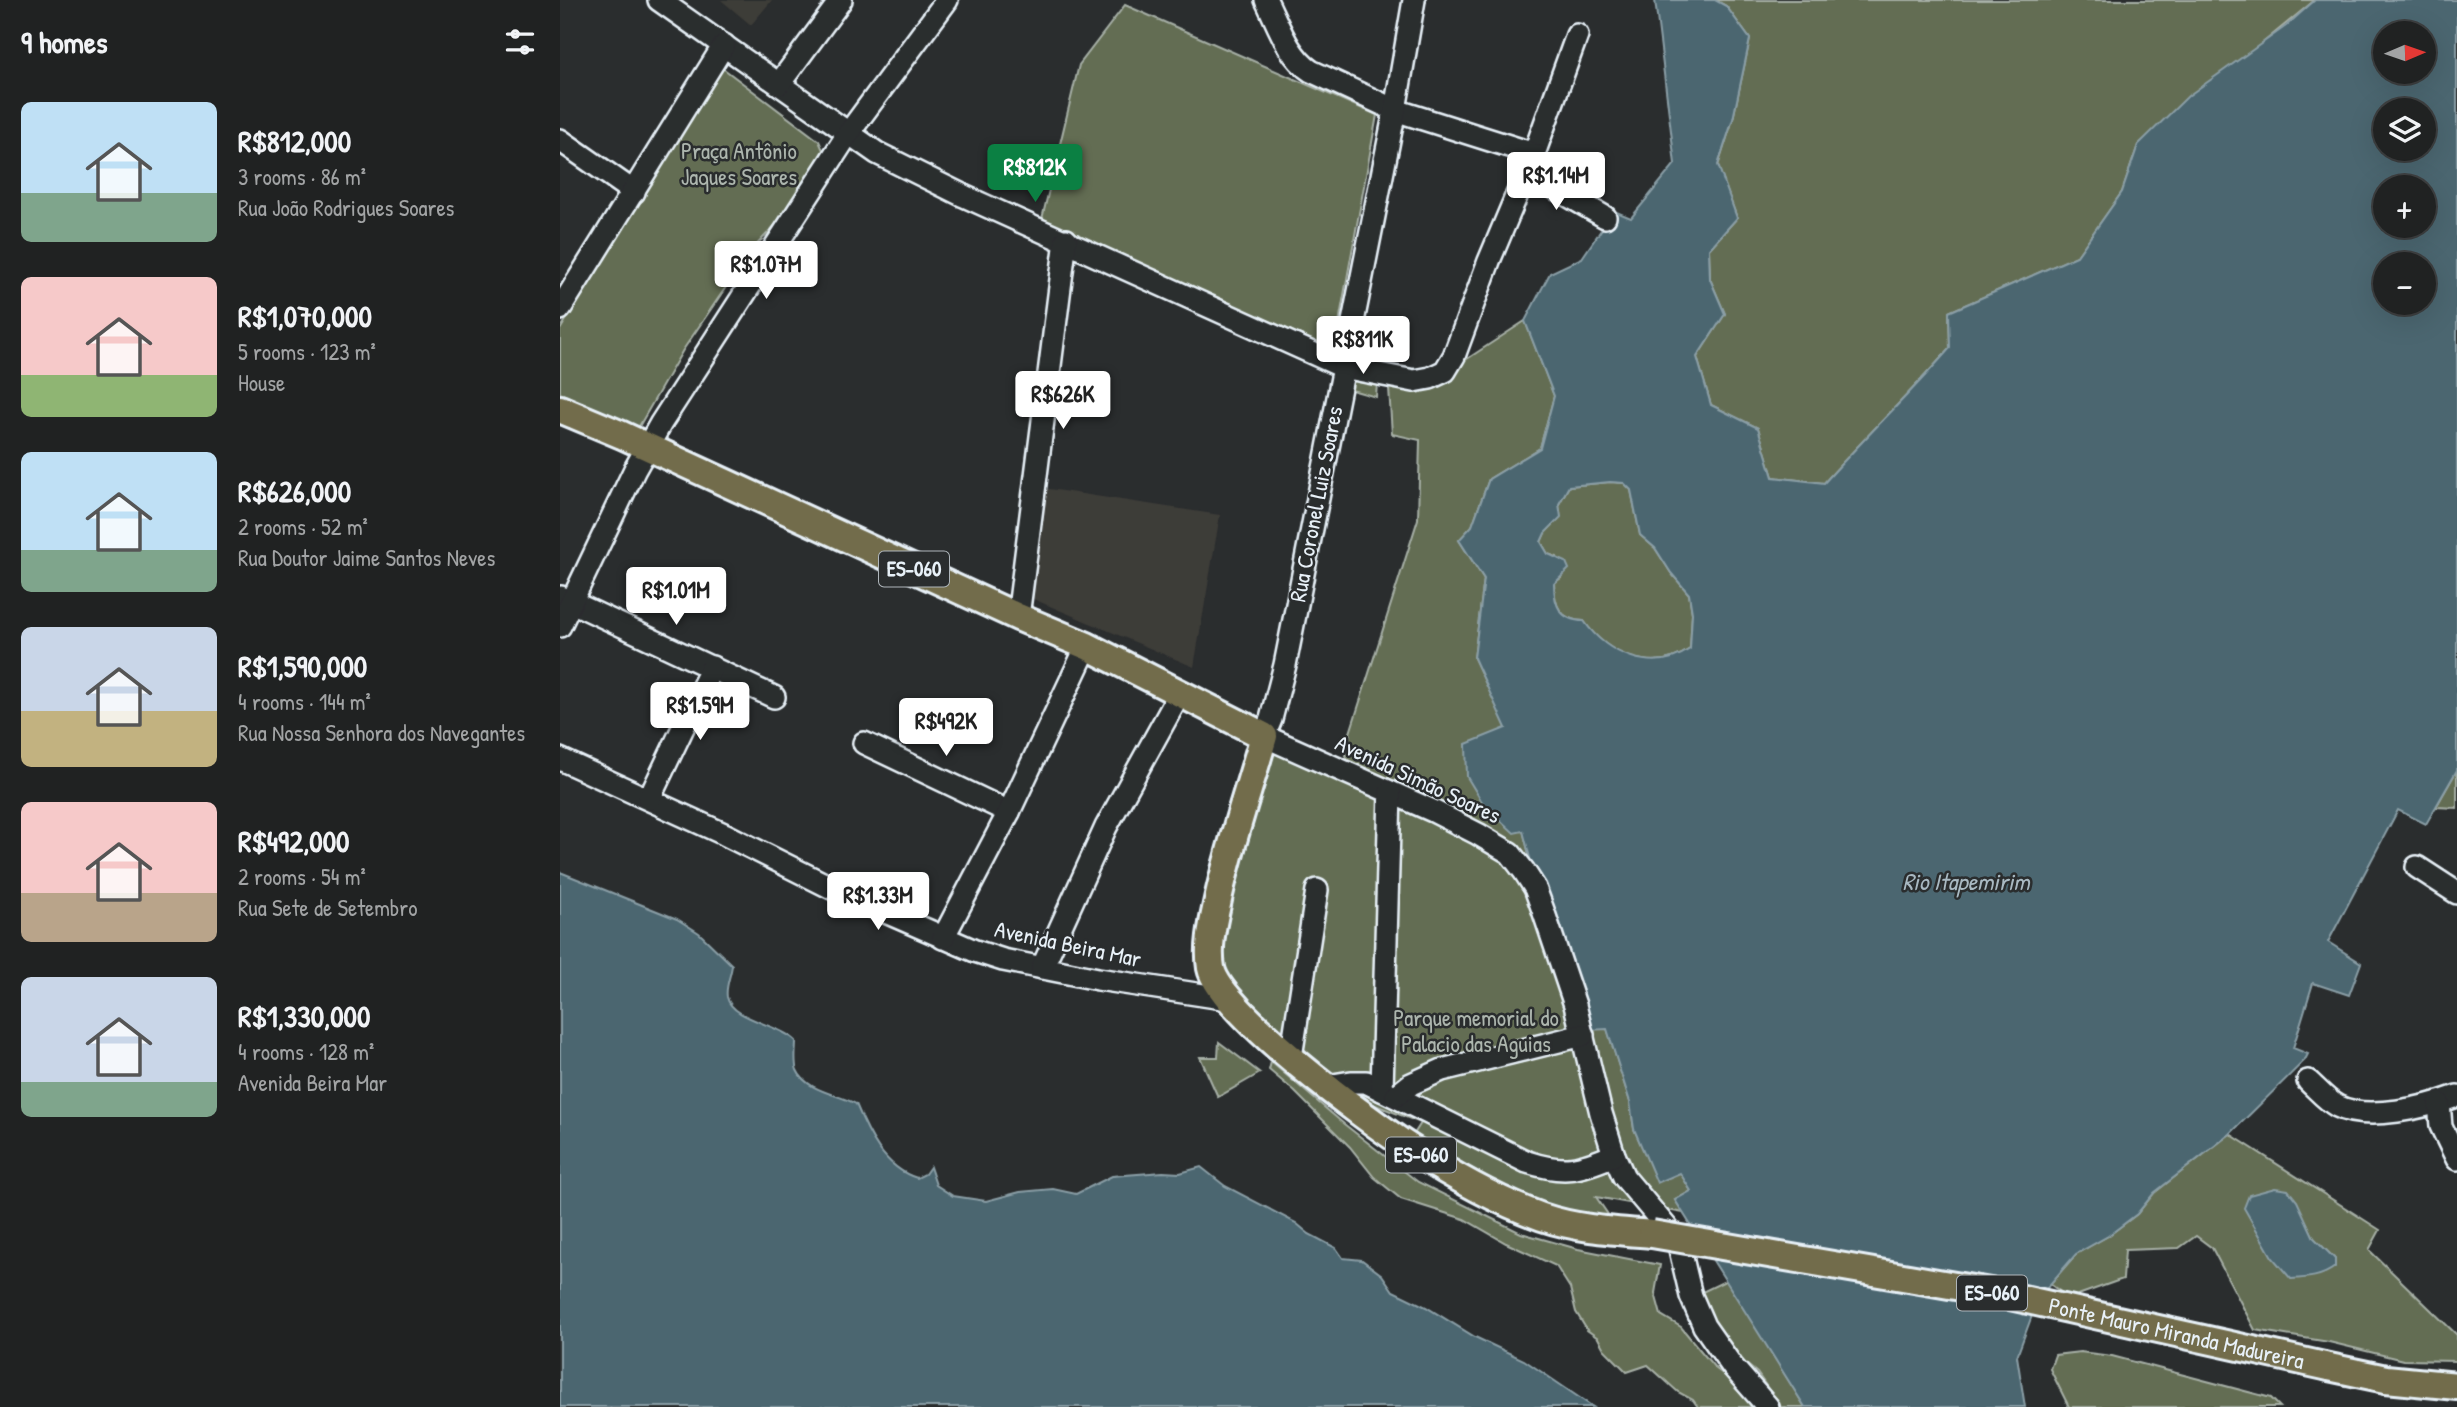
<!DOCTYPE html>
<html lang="en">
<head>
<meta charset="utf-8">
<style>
	body { margin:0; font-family:"Patrick Hand",sans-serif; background:#282a2a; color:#f1f3f6; height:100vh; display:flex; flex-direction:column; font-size:26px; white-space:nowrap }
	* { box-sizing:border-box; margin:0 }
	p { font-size:23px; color:#a2a4a5 }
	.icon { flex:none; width:38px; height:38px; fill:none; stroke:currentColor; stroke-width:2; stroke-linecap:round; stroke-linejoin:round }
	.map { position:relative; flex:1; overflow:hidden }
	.drawer { display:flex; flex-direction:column; background:#202222; width:560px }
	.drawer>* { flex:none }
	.needle { width:46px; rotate:88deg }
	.tools { position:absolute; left:1813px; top:21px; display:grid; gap:14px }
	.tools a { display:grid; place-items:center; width:63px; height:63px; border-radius:50%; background:#202222; box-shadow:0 7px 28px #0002,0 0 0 2px #3d3f40; font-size:35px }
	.price { position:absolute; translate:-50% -60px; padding:0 16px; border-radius:7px; background:#fff; color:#222; font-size:23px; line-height:46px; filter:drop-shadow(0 2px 4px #0008) }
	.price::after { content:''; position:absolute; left:50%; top:42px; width:21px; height:16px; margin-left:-10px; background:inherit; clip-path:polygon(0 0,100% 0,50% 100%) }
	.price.on { background:#0b8043; color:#fff }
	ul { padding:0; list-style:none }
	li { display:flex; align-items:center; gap:21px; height:175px; padding:0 21px }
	li span { display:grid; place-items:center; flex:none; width:196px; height:140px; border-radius:10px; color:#555 }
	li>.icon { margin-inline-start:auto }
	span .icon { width:84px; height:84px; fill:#fffc; stroke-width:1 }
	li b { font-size:30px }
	h2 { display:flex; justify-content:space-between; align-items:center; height:84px; padding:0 21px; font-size:30px }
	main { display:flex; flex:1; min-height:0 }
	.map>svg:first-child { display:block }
	.built { fill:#3d3c38 }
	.green { fill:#646d53; stroke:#a6afa6; stroke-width:2; fill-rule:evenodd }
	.water { fill:#4b6670; stroke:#8a9ea6; stroke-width:2; fill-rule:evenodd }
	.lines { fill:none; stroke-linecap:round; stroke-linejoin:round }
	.minor-casing { stroke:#e8f1f8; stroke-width:26 }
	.major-casing { stroke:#e8f1f8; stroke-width:32 }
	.minor { stroke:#2a2d2e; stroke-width:21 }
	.major { stroke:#726c4b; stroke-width:26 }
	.major-bridge-casing { stroke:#e8f1f8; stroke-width:32; stroke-linecap:butt }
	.major-bridge { stroke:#726c4b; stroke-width:26 }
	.labels { text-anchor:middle; stroke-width:5; stroke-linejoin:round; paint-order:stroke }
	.shield { fill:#2a2d2e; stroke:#afb6bb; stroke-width:2 }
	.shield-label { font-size:21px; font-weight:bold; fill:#e8f1f8 }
	.park-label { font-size:23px; fill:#adb6ae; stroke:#2a2d2e }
	.street-label { font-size:23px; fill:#e8f1f8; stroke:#2a2d2e }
	.water-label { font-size:24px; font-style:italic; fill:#a9b9c2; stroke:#2a2d2e }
</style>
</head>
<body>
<main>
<section class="drawer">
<h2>9 homes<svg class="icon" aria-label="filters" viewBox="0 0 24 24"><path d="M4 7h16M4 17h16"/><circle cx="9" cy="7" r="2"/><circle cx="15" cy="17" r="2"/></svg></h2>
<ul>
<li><span style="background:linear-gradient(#bfe0f5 65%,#7fa58c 0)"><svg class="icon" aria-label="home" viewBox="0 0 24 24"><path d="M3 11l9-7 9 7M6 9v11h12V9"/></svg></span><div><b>R$812,000</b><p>3 rooms · 86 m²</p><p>Rua João Rodrigues Soares</p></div></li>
<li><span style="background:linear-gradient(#f6c9c9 70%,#8fb573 0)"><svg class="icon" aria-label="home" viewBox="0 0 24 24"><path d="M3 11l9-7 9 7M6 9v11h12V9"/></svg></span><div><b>R$1,070,000</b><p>5 rooms · 123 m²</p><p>House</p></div></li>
<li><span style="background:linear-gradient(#bfe0f5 70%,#7fa58c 0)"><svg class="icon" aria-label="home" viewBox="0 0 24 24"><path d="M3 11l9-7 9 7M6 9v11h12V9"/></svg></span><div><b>R$626,000</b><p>2 rooms · 52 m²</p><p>Rua Doutor Jaime Santos Neves</p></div></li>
<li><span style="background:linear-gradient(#c9d6e8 60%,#c2b280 0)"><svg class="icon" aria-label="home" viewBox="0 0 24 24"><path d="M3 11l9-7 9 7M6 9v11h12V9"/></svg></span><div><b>R$1,590,000</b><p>4 rooms · 144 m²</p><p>Rua Nossa Senhora dos Navegantes</p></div></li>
<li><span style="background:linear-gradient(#f6c9c9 65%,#b9a48a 0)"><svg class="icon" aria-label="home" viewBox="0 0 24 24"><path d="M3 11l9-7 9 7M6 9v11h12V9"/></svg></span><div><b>R$492,000</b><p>2 rooms · 54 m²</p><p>Rua Sete de Setembro</p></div></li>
<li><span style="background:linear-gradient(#c9d6e8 75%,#7fa58c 0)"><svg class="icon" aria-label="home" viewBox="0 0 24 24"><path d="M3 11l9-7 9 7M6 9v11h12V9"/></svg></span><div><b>R$1,330,000</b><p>4 rooms · 128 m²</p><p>Avenida Beira Mar</p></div></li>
</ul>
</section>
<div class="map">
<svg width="1897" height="1407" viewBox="0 0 1897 1407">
	<rect width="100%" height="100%" fill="#2a2d2e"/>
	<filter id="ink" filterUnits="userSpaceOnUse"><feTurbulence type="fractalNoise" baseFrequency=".0143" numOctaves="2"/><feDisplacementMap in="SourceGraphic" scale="14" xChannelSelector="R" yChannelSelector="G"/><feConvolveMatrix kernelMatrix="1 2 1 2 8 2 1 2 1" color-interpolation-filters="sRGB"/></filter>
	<g filter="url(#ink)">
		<g class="built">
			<polygon points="161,0 212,0 191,25"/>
			<polygon points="483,488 660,515 634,667 466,596"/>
		</g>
		<g class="green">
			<path d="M1155 0H1755L1578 145 1562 192 1517 256 1389 312 1390 348C1350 394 1305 437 1264 483L1213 477 1198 428 1151 405 1137 357 1165 314 1150 279 1149 249 1177 218 1158 166 1173 119 1190 39 1166 6Z"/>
			<polygon points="565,5 817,115 774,350 482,219 519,65"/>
			<polygon points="160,66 259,141 263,150 234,205 190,252 123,350 77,430 0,393 0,330"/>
			<polygon points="965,321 994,396 980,448 929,479 912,526 899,540 924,579 914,658 947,728 963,830 971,862 1047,1028 1070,1102 1074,1129 1098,1182 1120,1172 1131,1191 1115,1200 1124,1213 1036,1197 1049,1216 1041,1224 920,1181 854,1134 861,1123 767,1086 661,990 668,905 704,742 782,777 790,733 858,519 860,440 832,434 829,388 876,385 904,361"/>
			<polygon points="791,374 817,383 816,397 788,389"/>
			<path d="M1050 482 1064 483 1071 490 1080 535 1095 548 1111 573 1129 594 1132 613 1130 649C1093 675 1047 655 1024 621 1000 621 994 605 994 583L1001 578 997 557 988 554 981 542 985 533 1000 517 999 504 1009 486Z"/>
			<polygon points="1897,770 1897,808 1876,807"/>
			<polygon points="659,1042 700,1073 658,1097 640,1057 658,1057"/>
			<polygon points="711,1062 784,1124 858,1182 961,1233 1018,1249 1100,1265 1095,1293 1101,1315 1121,1327 1155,1368 1176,1384 1192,1407 1138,1407 1133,1400 1118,1392 1088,1365 1067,1372 1044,1349 1038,1338 1027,1330 1016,1312 1010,1288 996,1266 946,1243 904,1219 841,1199 814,1177 790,1147 734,1091 709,1070"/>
			<path d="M1670 1134 1820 1230 1809 1250 1897 1335V1361L1843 1360 1769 1342 1695 1330 1652 1248 1636 1236 1619 1248 1565 1250 1563 1279 1518 1295 1517 1304 1490 1284 1516 1254 1548 1236 1577 1214 1594 1193ZM1689 1195 1746 1222 1754 1238 1775 1259Z"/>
			<polygon points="1167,1280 1245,1407 1221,1407 1197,1373 1161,1343 1140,1293"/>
			<polygon points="1520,1352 1552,1356 1711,1398 1720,1407 1509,1407 1490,1369 1495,1355"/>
		</g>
		<g class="water">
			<path d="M1095 0H1155L1166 6 1190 39 1173 119 1158 165 1177 218 1149 249 1150 279 1165 314 1137 357 1151 405 1198 428 1213 477 1264 483C1305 437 1350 394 1390 348L1389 312 1517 256 1562 192 1578 145 1628 96 1726 26 1755 0H1897V770L1866 824 1838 810 1768 942 1801 963 1789 995 1753 983 1733 1048 1748 1054 1745 1060 1670 1134 1594 1193 1577 1214 1548 1236 1516 1254 1490 1284 1477 1302 1457 1356 1465 1407H1245L1115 1200 1131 1191 1120 1173 1097 1183 1074 1129 1070 1102 1047 1029 1029 1030 971 862 963 831 954 833 924 805 907 777 906 744 946 728 914 658 924 579 899 540 912 526 929 479 980 448 994 396 965 321 990 273 1022 258 1054 211 1071 218 1115 164ZM1825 33H1864V72H1825ZM1825 110H1864V149H1825ZM1825 187H1864V226H1825ZM1825 264H1864V303H1825ZM1050 482 1064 483 1071 490 1080 535 1095 548 1111 573 1129 594 1132 613 1130 649C1093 675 1047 654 1024 621 1000 621 994 605 994 584L1009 569 1006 562 988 554 981 542 985 533 1001 517 999 504 1009 486Z"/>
			<path d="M0 872 117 919 139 933 172 965C171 976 165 986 167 997 172 1020 219 1024 236 1041 236 1049 234 1063 237 1070 246 1091 278 1094 296 1104 308 1133 324 1168 357 1178L365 1174 370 1167 376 1185 393 1196 426 1201 460 1192 493 1189 516 1194 552 1176 603 1172 620 1173 641 1167 665 1186 736 1223 749 1234 776 1248 783 1258 802 1260 822 1275 833 1291 866 1307 915 1337 964 1360 1033 1407H0Z"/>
			<path d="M1715 1188 1728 1190 1737 1201 1754 1238 1775 1259V1267C1762 1277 1748 1278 1731 1279L1712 1257 1684 1208 1689 1195Z"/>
		</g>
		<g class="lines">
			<defs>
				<g id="minor">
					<polyline points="99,0 317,153 404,196 783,367 854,381 870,378 885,371 894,356 929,261 974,154 1017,35"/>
					<path d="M706 0C718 24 728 56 751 71L835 110 974 154"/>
					<polyline points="854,0 835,110 725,665 711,719 704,736 873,811 918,834 950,853 964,871 975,888 983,910 1015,1005 1041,1113 1054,1155 1064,1177 1112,1234 1119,1245 1131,1296 1144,1326 1172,1366 1208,1407"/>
					<polyline points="219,84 281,0"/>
					<polyline points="0,140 74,192"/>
					<polyline points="967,172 1045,217"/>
					<polyline points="0,309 164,45"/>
					<polyline points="1,597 214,697"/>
					<polyline points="458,617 506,240"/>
					<polyline points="0,626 75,469 101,423 288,134 387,0"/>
					<polyline points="304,743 449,812"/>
					<polyline points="0,759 164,834 282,893 415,951 443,960 538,979 669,999"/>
					<polyline points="89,799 152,667"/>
					<polyline points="1857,867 1897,893"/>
					<polyline points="383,938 449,812 527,646"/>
					<polyline points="482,968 546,827 620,693"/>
					<polyline points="731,1057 757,890"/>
					<path d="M1748 1081C1757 1089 1766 1100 1777 1106 1807 1122 1867 1107 1897 1096"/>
					<path d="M767 1086 791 1082H806L967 1162C1004 1174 1019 1170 1054 1155"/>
					<polyline points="822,1090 830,792"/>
					<polyline points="836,1096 851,1084 882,1070 1023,1035"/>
					<polyline points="1879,1103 1881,1126 1897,1159"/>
				</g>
				<g id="major">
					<path d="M0 409 62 435 458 617 527 646 704 736C689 789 671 841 659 895 654 919 647 944 651 968 659 1011 810 1122 850 1148 891 1175 937 1201 982 1217 1017 1229 1056 1231 1092 1234"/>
					<polyline points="1769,1367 1826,1379 1897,1386"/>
				</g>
			</defs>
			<use href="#minor" class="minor-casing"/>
			<use href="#major" class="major-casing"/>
			<use href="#minor" class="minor"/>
			<use href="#major" class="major"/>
			<defs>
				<g id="major-bridge">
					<path id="s1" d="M1092 1234 1436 1293 1769 1367"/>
				</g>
			</defs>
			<use href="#major-bridge" class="major-bridge-casing"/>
			<use href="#major-bridge" class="major-bridge"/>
		</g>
	</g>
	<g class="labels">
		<g class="shield">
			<rect x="319" y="551.5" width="70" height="35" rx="5"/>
			<rect x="826" y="1137.5" width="70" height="35" rx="5"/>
			<rect x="1397" y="1275.5" width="70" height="35" rx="5"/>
		</g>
		<g class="shield-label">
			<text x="354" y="576">ES-060</text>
			<text x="861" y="1162">ES-060</text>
			<text x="1432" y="1300">ES-060</text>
		</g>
		<g class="park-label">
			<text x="179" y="159">Praça Antônio<tspan x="179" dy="26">Jaques Soares</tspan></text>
			<text x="916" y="1026">Parque memorial do<tspan x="916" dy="26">Palacio das Aguias</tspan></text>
		</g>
		<g class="street-label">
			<text transform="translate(756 504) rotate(-79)" y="8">Rua Coronel Luiz Soares</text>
			<text transform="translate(858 779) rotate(25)" y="8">Avenida Simão Soares</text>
			<text transform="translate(508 944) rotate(12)" y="8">Avenida Beira Mar</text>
			<text dy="8" stroke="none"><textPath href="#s1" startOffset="534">Ponte Mauro Miranda Madureira</textPath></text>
		</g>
		<g class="water-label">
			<text x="1406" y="890">Rio Itapemirim</text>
		</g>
	</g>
</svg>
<div class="tools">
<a><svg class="needle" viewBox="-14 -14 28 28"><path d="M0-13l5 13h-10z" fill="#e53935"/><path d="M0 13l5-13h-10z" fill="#a2a4a5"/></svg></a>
<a><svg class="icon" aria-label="layers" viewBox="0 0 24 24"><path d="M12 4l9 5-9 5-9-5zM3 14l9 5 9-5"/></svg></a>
<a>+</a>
<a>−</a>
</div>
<b class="price on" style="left:475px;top:204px">R$812K</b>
<b class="price" style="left:996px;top:212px">R$1.14M</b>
<b class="price" style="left:206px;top:301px">R$1.07M</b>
<b class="price" style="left:803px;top:376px">R$811K</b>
<b class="price" style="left:503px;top:431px">R$626K</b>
<b class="price" style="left:116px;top:627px">R$1.01M</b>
<b class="price" style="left:140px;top:742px">R$1.59M</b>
<b class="price" style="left:386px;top:758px">R$492K</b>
<b class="price" style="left:318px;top:932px">R$1.33M</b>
</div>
</main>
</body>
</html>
